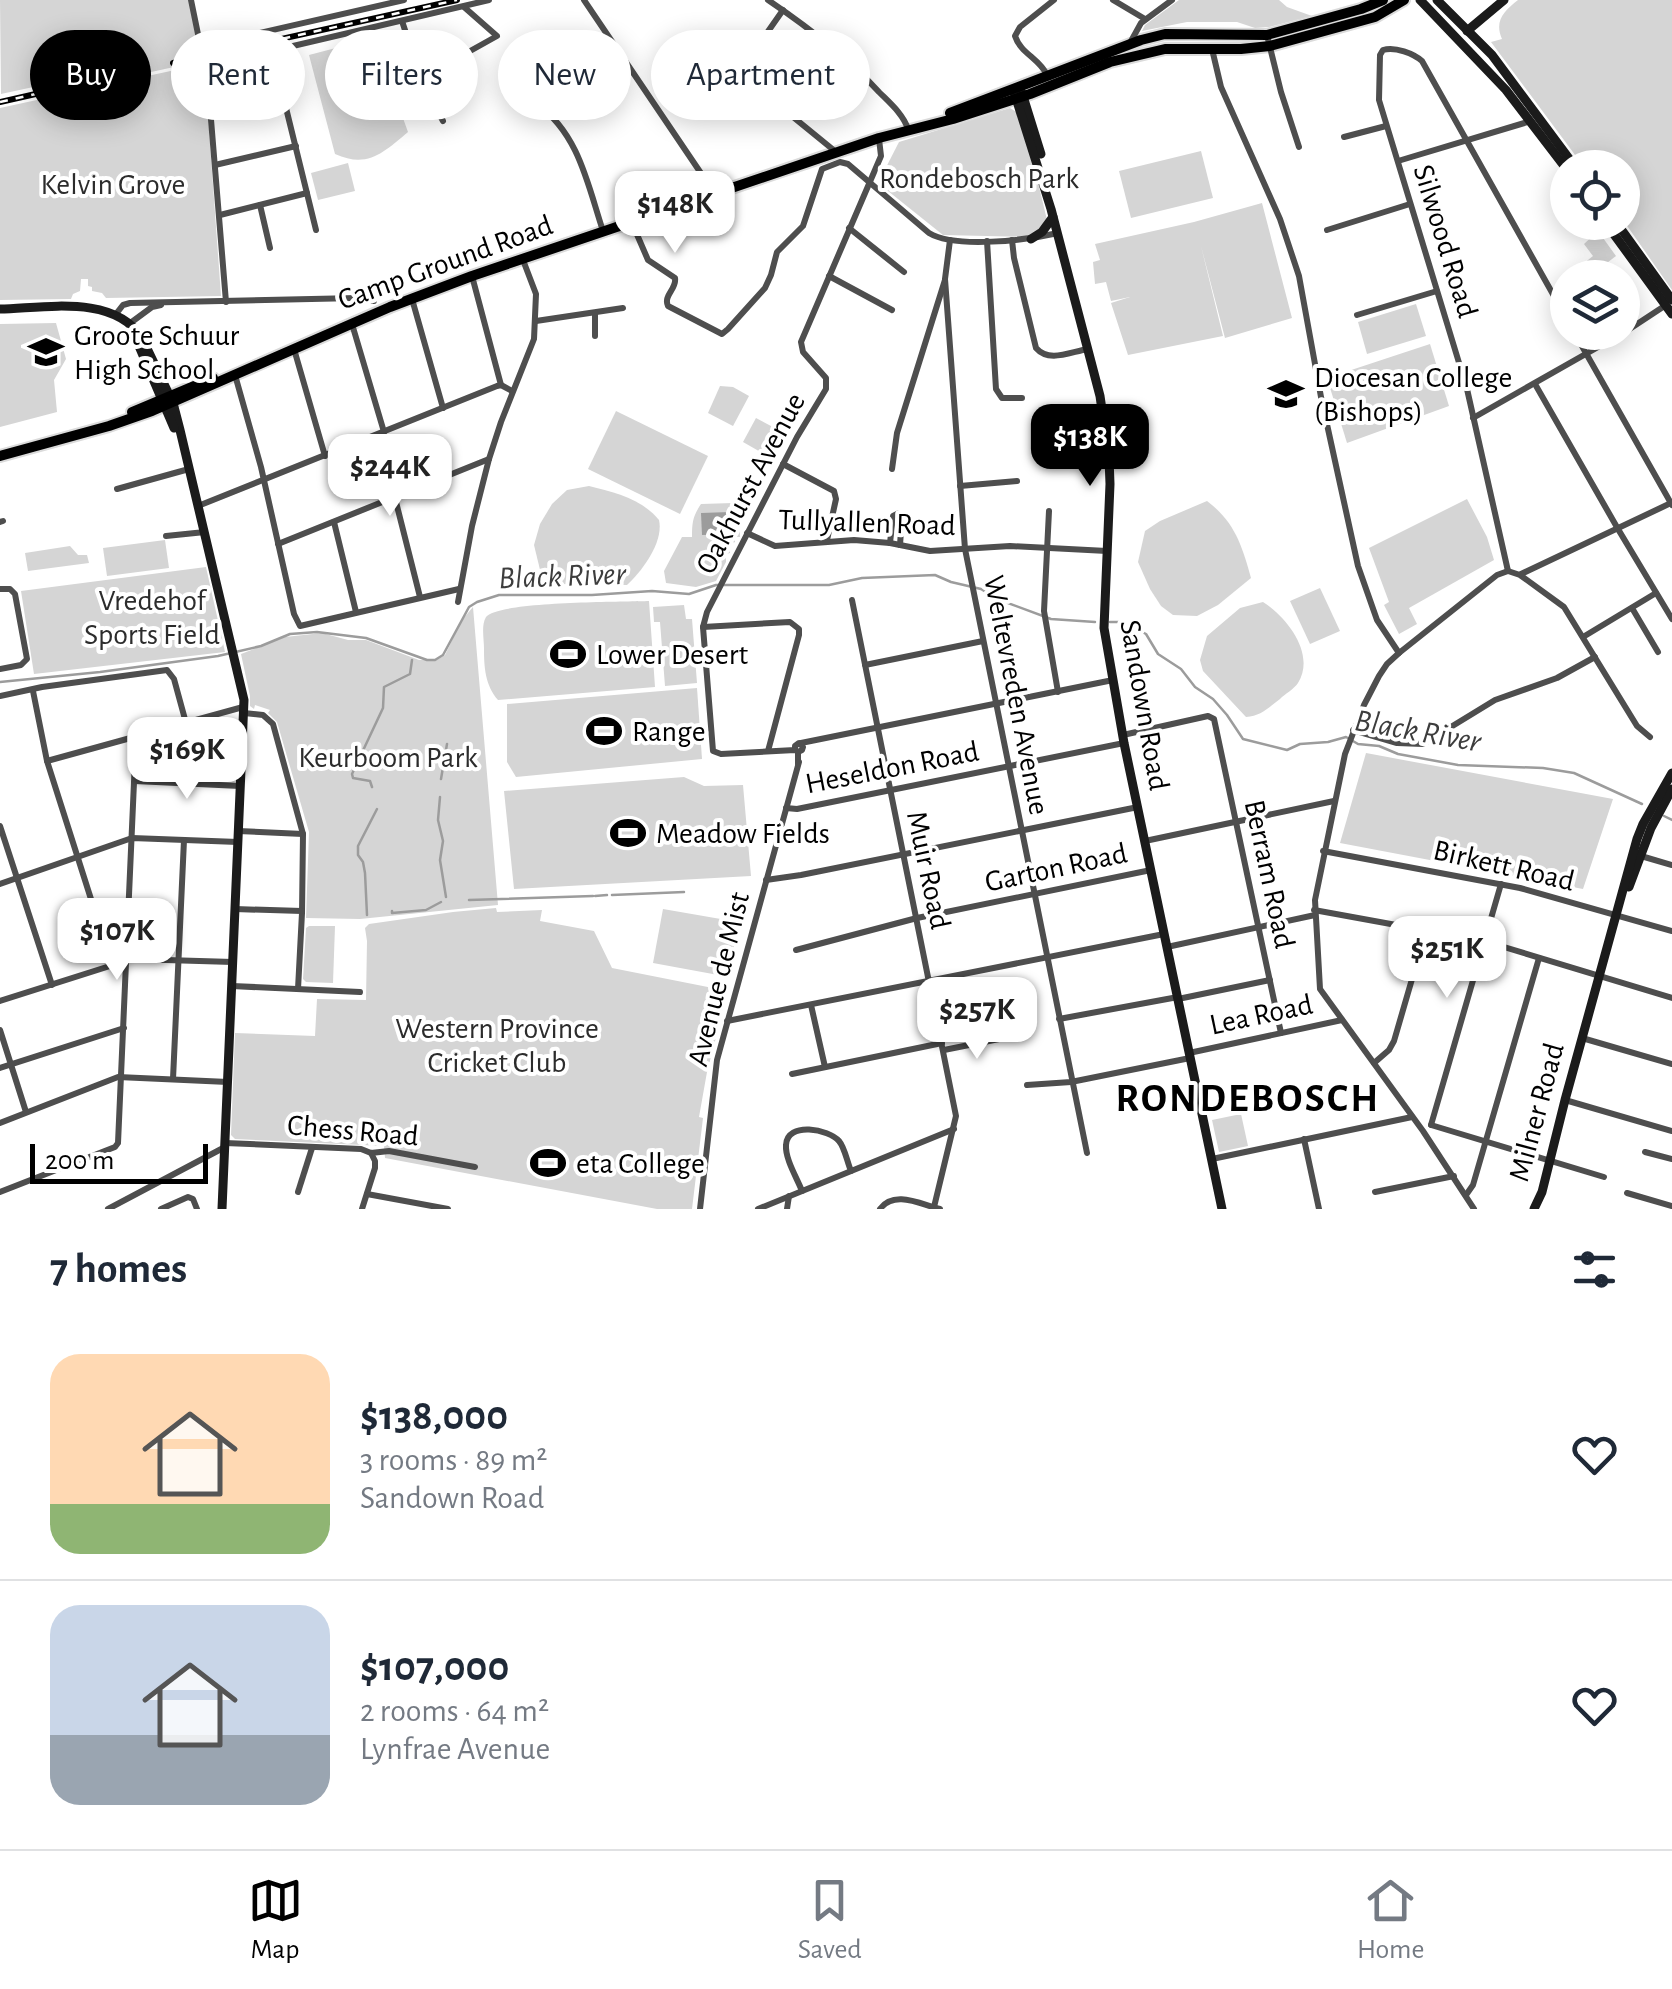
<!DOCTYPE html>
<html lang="en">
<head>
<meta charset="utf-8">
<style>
	body { margin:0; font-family:"Alegreya Sans",sans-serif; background:#f2f2f3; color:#1f2937; height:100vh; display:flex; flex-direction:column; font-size:38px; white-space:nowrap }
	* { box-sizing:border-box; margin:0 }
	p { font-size:32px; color:#747a83 }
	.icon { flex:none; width:55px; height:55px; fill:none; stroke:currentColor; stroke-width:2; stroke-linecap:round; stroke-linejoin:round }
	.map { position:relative; height:1209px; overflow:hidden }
	.sheet { display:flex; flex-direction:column; background:#fff; flex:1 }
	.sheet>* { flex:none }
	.banner { position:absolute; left:30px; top:30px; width:1000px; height:90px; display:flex; gap:20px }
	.buttons { position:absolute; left:1550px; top:150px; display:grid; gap:20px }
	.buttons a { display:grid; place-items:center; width:90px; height:90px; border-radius:50%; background:#fff; box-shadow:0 5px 25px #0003; font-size:50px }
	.scale { position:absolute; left:30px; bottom:25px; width:178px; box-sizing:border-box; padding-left:10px; border:5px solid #000; border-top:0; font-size:28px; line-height:35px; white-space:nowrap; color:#000; -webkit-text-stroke:8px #fff; paint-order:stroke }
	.price { position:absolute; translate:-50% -85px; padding:0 22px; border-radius:20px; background:#fff; color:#222; font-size:32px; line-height:65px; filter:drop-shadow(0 2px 5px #0008) }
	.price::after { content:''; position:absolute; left:50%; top:60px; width:30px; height:22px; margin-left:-15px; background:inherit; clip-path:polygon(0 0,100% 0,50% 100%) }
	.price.active { background:#000; color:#fff }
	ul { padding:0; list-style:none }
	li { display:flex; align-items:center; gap:30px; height:250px; padding:0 50px }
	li+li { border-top:2px solid #e0e1e3 }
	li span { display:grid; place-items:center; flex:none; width:280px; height:200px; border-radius:30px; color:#555 }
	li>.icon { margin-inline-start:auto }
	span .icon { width:120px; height:120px; fill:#fffc; stroke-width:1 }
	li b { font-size:42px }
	h2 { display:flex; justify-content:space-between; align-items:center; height:120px; padding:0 50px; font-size:42px }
	.pill { padding:0 35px; border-radius:45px; background:#fff; box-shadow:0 5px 25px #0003; font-size:35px; line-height:90px }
	.pill.active { background:#000; color:#fff }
	.menu { display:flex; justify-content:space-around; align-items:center; height:140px; border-top:2px solid #e0e1e3; background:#fff; font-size:28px; color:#747a83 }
	.menu a { display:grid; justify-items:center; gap:5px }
	.menu .active { color:#000 }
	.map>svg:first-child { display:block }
	.green { fill:#d5d5d5 }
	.water { fill:#9c9c9c }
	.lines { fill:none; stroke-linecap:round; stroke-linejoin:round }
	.stream { stroke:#9c9c9c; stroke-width:2.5 }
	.primary-casing { stroke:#dbdbdb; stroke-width:14 }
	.street { stroke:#4e4e4e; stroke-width:6 }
	.secondary { stroke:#1b1b1b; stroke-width:9 }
	.primary { stroke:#000; stroke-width:10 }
	.rail-casing { stroke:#000; stroke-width:6 }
	.rail { stroke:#fff; stroke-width:2.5; stroke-dasharray:8; stroke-linecap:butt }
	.labels { text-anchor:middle; stroke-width:8; stroke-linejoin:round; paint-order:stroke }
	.park-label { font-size:30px; fill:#2c2c2c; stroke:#fff }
	.street-label { font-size:30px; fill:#000; stroke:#fff }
	.poi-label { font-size:30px; fill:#000; stroke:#fff; text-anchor:start }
	.water-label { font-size:32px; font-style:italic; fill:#3d3d3d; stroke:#fff }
	.district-label { font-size:40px; font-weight:bold; letter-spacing:2.5px; fill:#000; stroke:#fff }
</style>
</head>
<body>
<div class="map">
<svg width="1672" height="1209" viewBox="0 0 1672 1209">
	<rect width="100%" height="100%" fill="#fff"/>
	<g class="green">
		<polygon points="0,0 191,0 201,42 198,50 179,54 173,63 174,67 41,96 38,86 1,94"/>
		<polygon points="1179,0 1279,0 1287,7 1312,16 1269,27 1255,28 1237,22 1187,22 1142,31 1145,25"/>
		<path d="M1518 0H1672V290L1623 220 1622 168 1584 167 1491 42 1502 39C1494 21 1504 11 1518 0Z"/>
		<path d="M374 38 408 132C384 152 368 169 335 154L309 55Z"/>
		<polygon points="189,67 192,76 205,74 221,296 106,298 102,293 92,291 92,287 88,286 88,279 81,279 80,291 73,294 71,299 0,300 0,108"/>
		<polygon points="1010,108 1018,113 1030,149 1047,220 1046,227 1026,237 943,235 878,183 899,142"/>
		<polygon points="1201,151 1213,198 1131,218 1119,171"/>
		<polygon points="348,163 355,191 318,200 311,173"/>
		<polygon points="1262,203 1292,318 1225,338 1201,246 1223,336 1128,355 1111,303 1130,297 1111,301 1106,282 1095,284 1093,262 1100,260 1095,244 1194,222"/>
		<polygon points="1598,231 1616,256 1591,275 1583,264 1593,256 1584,244"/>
		<polygon points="1416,304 1426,336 1367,354 1358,322"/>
		<polygon points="56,323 66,359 54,380 57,412 0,427 0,324"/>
		<polygon points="1430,344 1449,406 1347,443 1327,378"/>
		<polygon points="720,386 733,387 749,396 733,426 708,413"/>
		<polygon points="616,411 708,456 680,514 588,469"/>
		<polygon points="756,418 786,434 773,459 743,442"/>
		<path d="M589 486C614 492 642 499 659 520 664 542 642 571 627 585L555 584 542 578 534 545 540 524 552 504 567 490Z"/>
		<polygon points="1467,499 1487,537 1494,560 1409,608 1417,624 1399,634 1384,605 1389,602 1369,548"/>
		<path d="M1207 501C1235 522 1242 546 1251 578L1218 605 1197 616 1173 615 1161 606 1150 589 1138 562 1145 531 1160 521Z"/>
		<path d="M733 503V508L739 507 740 537H735V542L730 545V553L726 554V562L716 581 696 587 666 583 664 571 682 537H692C692 522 693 516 701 504Z"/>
		<polygon points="165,540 169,568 107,576 103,548"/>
		<polygon points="70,546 78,555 87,555 89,563 28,571 25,553"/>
		<polygon points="206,567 225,652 34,674 21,591"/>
		<polygon points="1320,588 1340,631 1310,644 1290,601"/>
		<path d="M649 601 655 687 498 700C485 685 484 667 484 648 484 639 481 625 486 617 498 601 624 602 649 601Z"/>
		<path d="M1263 602C1287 617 1316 654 1298 683 1294 689 1285 694 1280 699 1268 708 1261 716 1246 717L1203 671 1200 660 1207 636 1240 608Z"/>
		<polygon points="684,605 686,619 692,619 697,683 665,686 660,622 654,622 653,607"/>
		<polygon points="473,607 498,905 360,919 306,918 309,832 277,722 268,713 270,710 255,705 254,709 250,706 250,696 241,654 285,637 322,633 348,640 366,640 419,660 437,660 445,655 462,620"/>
		<polygon points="697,688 702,759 516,777 507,762 507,704"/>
		<polygon points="1366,753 1613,799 1583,889 1340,843"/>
		<polygon points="684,777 704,786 743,785 751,876 514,889 504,791"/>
		<polygon points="496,908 497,912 542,910 540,921 594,931 612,968 728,991 707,1072 699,1117 703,1118 692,1209 657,1209 385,1158 384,1146 235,1139 231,1135 235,1033 315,1036 317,999 366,1000 367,941 365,928 369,924 453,912"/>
		<polygon points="663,909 738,922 729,977 653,963"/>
		<polygon points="309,926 335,926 333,983 306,982 303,979 306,928"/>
		<polygon points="1241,1114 1248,1146 1219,1152 1212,1120"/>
	</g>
	<polygon class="water" points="730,512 731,534 702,535 701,513"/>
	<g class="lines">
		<g class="stream">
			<polyline points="1110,622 1123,622 1146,634 1158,654 1181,669 1195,687 1213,699 1227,715 1243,739 1287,750 1300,744 1328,742 1346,737 1358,744 1379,746 1398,754 1458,765 1543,768 1574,773 1642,804"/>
			<polyline points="0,682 100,672 218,656 261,646 290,634 317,632 366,638 427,660 435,660 443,655 469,607 477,602 499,595 592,595 652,591 689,594 716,585 829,585 862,578 935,575 951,582 981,589 997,599 1051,619 1095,622"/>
			<polyline points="441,779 447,744"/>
			<polyline points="372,787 370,781 353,778 352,774 383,708 384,687 410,674 412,660"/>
			<polyline points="440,797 438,820 443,841 440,860 446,897"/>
			<polyline points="1664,816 1672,820"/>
			<polyline points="612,895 684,892"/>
			<polyline points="595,896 607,895"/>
			<polyline points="469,900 593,896"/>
			<polyline points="392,911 392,913 426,910 441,902"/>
			<polyline points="367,915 365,873 363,862 358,855 358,846 377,809"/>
		</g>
		<defs>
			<g id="primary">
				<polyline points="950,113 1141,40 1165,34 1267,35 1361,9 1383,0"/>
				<polyline points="132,412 213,378"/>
				<polyline points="0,456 109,426 152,411 390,307 472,276 879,138 953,119 1030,94 1110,62 1165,49 1241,49 1270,46 1375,17 1404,0"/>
			</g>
		</defs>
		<use href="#primary" class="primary-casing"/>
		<g class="street">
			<polyline points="191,0 199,39 203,44 207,45 404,0"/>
			<polyline points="584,0 715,194"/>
			<path d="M768 0C808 27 846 56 879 92 890 103 903 114 908 129"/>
			<polyline points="1113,0 1145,19"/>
			<polyline points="783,10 743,67 743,76 836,152"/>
			<polyline points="402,21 421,79 443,121"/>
			<polyline points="1267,35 1281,92 1299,147"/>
			<polyline points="1130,43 1141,23 1172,0"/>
			<polyline points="1212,49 1221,87 1280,219 1299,276 1321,397 1358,566 1377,620 1399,653"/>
			<polyline points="272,51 316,230"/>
			<path d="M1047 75C1039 58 1021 54 1015 36L1020 27 1054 0"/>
			<polyline points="402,89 497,36 464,7"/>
			<path d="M538 105C579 134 588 186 603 231"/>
			<polyline points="211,116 284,99"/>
			<polyline points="1344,137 1386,126"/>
			<polyline points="1398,161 1531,121"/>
			<polyline points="215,165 296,146"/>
			<polyline points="260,205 270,248"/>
			<polyline points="220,215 307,193"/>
			<path d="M632 223 648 260 675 278C677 289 663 295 668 306L722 334 728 329 765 288 771 275 777 252 803 226 822 169 840 162 848 164 929 233C955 249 1028 240 1058 233"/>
			<polyline points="849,228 904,272"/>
			<polyline points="1327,230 1410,204"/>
			<polyline points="950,240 945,279 965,549 1087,1153"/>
			<path d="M1012 240 1014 258 1036 348C1049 363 1070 352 1088 349"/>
			<polyline points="987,241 996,389 1002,398 1022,398"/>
			<polyline points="472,276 501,385"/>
			<polyline points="829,276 892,310"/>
			<polyline points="412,299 443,408"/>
			<polyline points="226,302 207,71 208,66 489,0"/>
			<polyline points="116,314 123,305 130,303 357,298 374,301"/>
			<polyline points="1357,315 1437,291"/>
			<polyline points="536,321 623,308"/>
			<polyline points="129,324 152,307 161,305"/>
			<polyline points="352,324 384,432"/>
			<polyline points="1574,332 1672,505"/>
			<polyline points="595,336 595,313"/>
			<polyline points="294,349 325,456"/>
			<polyline points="235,375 261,467 294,614 300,626 459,589"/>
			<polyline points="1535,384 1618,529 1672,619"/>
			<polyline points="1473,418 1628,330 1666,305"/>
			<polyline points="783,464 834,491 836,499 827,540"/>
			<polyline points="892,469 897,433 945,280"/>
			<polyline points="960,486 1017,481"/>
			<polyline points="117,489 189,469"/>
			<polyline points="395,498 420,597"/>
			<polyline points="198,506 497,386 501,385 512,391"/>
			<polyline points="1049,511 1044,611 1058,692"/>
			<polyline points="0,522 3,521"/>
			<polyline points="334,522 356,612"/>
			<polyline points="747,533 775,546 854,540 890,543 930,551 1010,546 1107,551"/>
			<polyline points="166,536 205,532"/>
			<polyline points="890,543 893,516 899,513 902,517 900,545"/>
			<polyline points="278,544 489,459"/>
			<path d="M1508 571 1467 389 1379 100 1380 55 1383 50C1395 46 1414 54 1422 61L1568 321"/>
			<polyline points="1508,571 1520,575 1564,607 1637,726 1650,737"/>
			<polyline points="1521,574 1671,503"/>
			<polyline points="0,589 10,589 15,594 27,659 21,665 0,669"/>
			<polyline points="852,600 956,1116 934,1207"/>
			<polyline points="458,602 472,526 489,459 501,422 534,339 536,294 523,260"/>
			<polyline points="1632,608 1658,652"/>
			<polyline points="703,627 790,622 799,629 799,635 768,751"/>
			<polyline points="1583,637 1656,593"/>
			<polyline points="865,665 983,641"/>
			<polyline points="33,691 47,761 112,965"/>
			<polyline points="0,696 42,687 167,670 174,679 186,723"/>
			<polyline points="244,713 263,715 273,724 303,834 302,913 298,989"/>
			<polyline points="1353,730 1397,743 1423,744 1495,700 1557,678 1595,657"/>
			<polyline points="1123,735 1208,716 1214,719 1281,1033"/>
			<polyline points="801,743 1113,680"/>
			<polyline points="47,761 243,707"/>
			<polyline points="798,764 798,752 802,750 803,747 799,743 795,746 795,750 721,754 713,751 703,627 707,612 797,437 826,389 826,378 803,352 801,342 881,156 879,139"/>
			<polyline points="135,781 240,786"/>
			<polyline points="786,808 797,809 1124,743"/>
			<polyline points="0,826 52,985"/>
			<polyline points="238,831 303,834"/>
			<polyline points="1145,841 1334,801"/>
			<polyline points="1323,851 1520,888 1672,931"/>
			<polyline points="1641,856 1672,865"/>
			<polyline points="766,880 801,875 1138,807"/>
			<polyline points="0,884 132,838 238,842"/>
			<polyline points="235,909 302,911"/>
			<polyline points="1314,910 1484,941 1672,998"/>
			<polyline points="1167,947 1315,915"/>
			<polyline points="796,950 917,918 1151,870"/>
			<polyline points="232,986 360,992"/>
			<polyline points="1178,999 1270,980"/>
			<polyline points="0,1001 132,959 233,962"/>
			<polyline points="811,1005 825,1067"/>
			<polyline points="1059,1019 1178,997"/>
			<polyline points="727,1021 1164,934"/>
			<polyline points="0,1030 26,1112"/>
			<polyline points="1582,1038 1672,1064"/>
			<polyline points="944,1050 1004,1038"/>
			<polyline points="1189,1053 1342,1020"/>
			<polyline points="1374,1063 1389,1050 1394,1041 1426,931"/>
			<polyline points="0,1068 124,1028"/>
			<polyline points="792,1074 942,1043"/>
			<polyline points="173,1079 184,840"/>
			<polyline points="1027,1085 1071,1082 1190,1058"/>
			<polyline points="1565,1100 1672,1131"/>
			<polyline points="0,1123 118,1077 228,1082"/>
			<polyline points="1431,1125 1501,884"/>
			<polyline points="1431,1125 1604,1177"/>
			<polyline points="1304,1139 1319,1209"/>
			<polyline points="225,1143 361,1149 371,1153 389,1151 475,1167"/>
			<polyline points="1645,1152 1672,1159"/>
			<polyline points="1212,1159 1412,1117"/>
			<path d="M802 1191C797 1178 785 1159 786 1145 787 1121 829 1129 839 1141 845 1148 847 1162 851 1171"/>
			<polyline points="0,1192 115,1147 118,1143 136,737"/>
			<polyline points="298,1192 312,1148"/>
			<polyline points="1375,1192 1454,1176"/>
			<polyline points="1627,1193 1672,1206"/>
			<polyline points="367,1194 448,1209"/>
			<polyline points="1466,1195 1473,1185 1539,958"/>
			<polyline points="108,1209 225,1147"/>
			<polyline points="161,1209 188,1197 193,1199 197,1209"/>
			<polyline points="362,1209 375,1168 375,1161 371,1153"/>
			<polyline points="700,1209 717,1060 799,762"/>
			<polyline points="758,1209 954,1129"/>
			<polyline points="787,1209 789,1196"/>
			<path d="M880 1209C894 1190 920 1204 940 1209"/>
			<polyline points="1474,1209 1423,1131 1320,989 1315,900 1345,754 1364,705 1379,676 1387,664 1399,653 1497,575 1508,571"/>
		</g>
		<g class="secondary">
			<polyline points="1420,0 1506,90 1568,171"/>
			<polyline points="1437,0 1492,55 1576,168"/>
			<polyline points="1467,31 1504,0"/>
			<polyline points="1022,93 1041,154"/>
			<polyline points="1015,95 1051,209 1100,396 1109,458 1110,484 1104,628 1124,743 1222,1209"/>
			<polyline points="1605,222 1672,314"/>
			<polyline points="1616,222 1672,300"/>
			<polyline points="1031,239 1042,232 1053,217"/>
			<path d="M0 309C45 308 114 294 142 338L173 403 180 430 244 700 222 1209"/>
			<polyline points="130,325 174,428"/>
			<polyline points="1629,887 1651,828 1672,789"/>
			<polyline points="1534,1209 1542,1192 1565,1100 1637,839 1643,824 1672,773"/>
		</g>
		<use href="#primary" class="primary"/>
		<defs>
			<g id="rail">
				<polyline points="173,63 457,0"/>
				<polyline points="0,102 40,93"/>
			</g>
		</defs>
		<use href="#rail" class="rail-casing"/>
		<use href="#rail" class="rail"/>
	</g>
	<defs>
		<symbol id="school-bare" viewBox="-9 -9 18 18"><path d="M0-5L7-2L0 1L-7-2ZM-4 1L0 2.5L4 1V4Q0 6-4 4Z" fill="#000" stroke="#fff" stroke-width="2.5" paint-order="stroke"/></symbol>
		<symbol id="stadium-bare" viewBox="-9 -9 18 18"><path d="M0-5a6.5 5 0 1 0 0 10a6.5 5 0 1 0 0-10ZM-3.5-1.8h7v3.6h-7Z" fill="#000" stroke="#fff" stroke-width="2.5" paint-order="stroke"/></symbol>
	</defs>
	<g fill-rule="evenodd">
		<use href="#school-bare" x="21" y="327" width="50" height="50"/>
		<use href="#school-bare" x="1261" y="369" width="50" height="50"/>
		<use href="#stadium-bare" x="543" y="629" width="50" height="50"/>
		<use href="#stadium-bare" x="579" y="706" width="50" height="50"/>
		<use href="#stadium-bare" x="603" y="808" width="50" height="50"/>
		<use href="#stadium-bare" x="523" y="1138" width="50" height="50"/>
	</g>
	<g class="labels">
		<g class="park-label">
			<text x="979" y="188">Rondebosch Park</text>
			<text x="113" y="194">Kelvin Grove</text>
			<text x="152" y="610">Vredehof<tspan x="152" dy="34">Sports Field</tspan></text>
			<text x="388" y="767">Keurboom Park</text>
			<text x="497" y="1038">Western Province<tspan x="497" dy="34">Cricket Club</tspan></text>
		</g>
		<g class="street-label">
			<text transform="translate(1446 241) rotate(73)" y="10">Silwood Road</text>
			<text transform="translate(445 262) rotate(-20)" y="10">Camp Ground Road</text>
			<text transform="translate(750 483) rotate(-62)" y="10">Oakhurst Avenue</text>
			<text transform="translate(867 522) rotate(2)" y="10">Tullyallen Road</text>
			<text transform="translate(1017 695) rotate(79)" y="10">Weltevreden Avenue</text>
			<text transform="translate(1145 705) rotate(80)" y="10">Sandown Road</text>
			<text transform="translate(892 767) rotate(-11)" y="10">Heseldon Road</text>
			<text transform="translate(1504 865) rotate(13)" y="10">Birkett Road</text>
			<text transform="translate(1056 867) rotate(-12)" y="10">Garton Road</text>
			<text transform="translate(929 870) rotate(78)" y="10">Muir Road</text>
			<text transform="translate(1270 874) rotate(78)" y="10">Berram Road</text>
			<text transform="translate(718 979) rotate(-76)" y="10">Avenue de Mist</text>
			<text transform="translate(1261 1014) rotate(-12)" y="10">Lea Road</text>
			<text transform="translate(1536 1112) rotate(-75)" y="10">Milner Road</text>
			<text transform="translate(353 1130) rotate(5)" y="10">Chess Road</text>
		</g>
		<g class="poi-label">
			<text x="74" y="345">Groote Schuur<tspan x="74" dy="34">High School</tspan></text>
			<text x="1314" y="387">Diocesan College<tspan x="1314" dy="34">(Bishops)</tspan></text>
			<text x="596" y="664">Lower Desert</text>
			<text x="632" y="741">Range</text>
			<text x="656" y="843">Meadow Fields</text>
			<text x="576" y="1173">eta College</text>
		</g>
		<g class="water-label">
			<text transform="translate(562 575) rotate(-2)" y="11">Black River</text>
			<text transform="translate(1418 730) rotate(10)" y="11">Black River</text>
		</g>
		<g class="district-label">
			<text x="1248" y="1111">RONDEBOSCH</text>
		</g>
	</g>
</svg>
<div class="buttons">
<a><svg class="icon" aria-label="locate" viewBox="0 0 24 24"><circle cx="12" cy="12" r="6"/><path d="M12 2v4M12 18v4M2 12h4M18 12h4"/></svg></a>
<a><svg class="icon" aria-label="layers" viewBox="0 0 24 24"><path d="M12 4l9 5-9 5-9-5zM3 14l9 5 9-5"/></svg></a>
</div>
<div class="scale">200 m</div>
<b class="price" style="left:675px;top:256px">$148K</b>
<b class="price active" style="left:1090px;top:489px">$138K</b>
<b class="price" style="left:390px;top:519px">$244K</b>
<b class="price" style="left:187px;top:802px">$169K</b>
<b class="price" style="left:117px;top:983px">$107K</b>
<b class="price" style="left:1447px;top:1001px">$251K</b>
<b class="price" style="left:977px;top:1062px">$257K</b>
<div class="banner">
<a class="pill active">Buy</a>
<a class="pill">Rent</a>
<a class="pill">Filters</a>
<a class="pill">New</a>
<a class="pill">Apartment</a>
</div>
</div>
<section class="sheet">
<h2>7 homes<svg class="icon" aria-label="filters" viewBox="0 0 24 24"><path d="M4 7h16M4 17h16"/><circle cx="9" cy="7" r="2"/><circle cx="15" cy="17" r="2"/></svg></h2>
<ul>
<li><span style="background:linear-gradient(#ffd9b3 75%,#8fb573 0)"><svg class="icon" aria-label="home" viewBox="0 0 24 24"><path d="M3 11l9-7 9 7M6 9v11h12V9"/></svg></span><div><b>$138,000</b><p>3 rooms · 89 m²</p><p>Sandown Road</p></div><svg class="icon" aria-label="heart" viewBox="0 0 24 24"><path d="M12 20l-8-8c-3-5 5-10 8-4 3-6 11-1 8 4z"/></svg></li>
<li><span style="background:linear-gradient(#c9d6e8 65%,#9aa5b1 0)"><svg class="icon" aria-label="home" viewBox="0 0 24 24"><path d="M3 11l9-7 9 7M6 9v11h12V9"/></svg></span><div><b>$107,000</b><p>2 rooms · 64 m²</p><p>Lynfrae Avenue</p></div><svg class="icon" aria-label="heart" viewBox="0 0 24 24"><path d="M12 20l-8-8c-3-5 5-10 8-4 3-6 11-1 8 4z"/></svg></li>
</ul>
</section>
<nav class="menu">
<a class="active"><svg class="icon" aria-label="map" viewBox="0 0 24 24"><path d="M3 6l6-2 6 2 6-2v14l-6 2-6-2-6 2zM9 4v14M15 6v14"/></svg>Map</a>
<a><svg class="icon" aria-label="saved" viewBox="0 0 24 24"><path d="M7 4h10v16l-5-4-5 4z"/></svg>Saved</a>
<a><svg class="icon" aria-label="home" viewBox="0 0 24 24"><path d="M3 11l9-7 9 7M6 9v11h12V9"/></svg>Home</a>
</nav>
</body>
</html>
